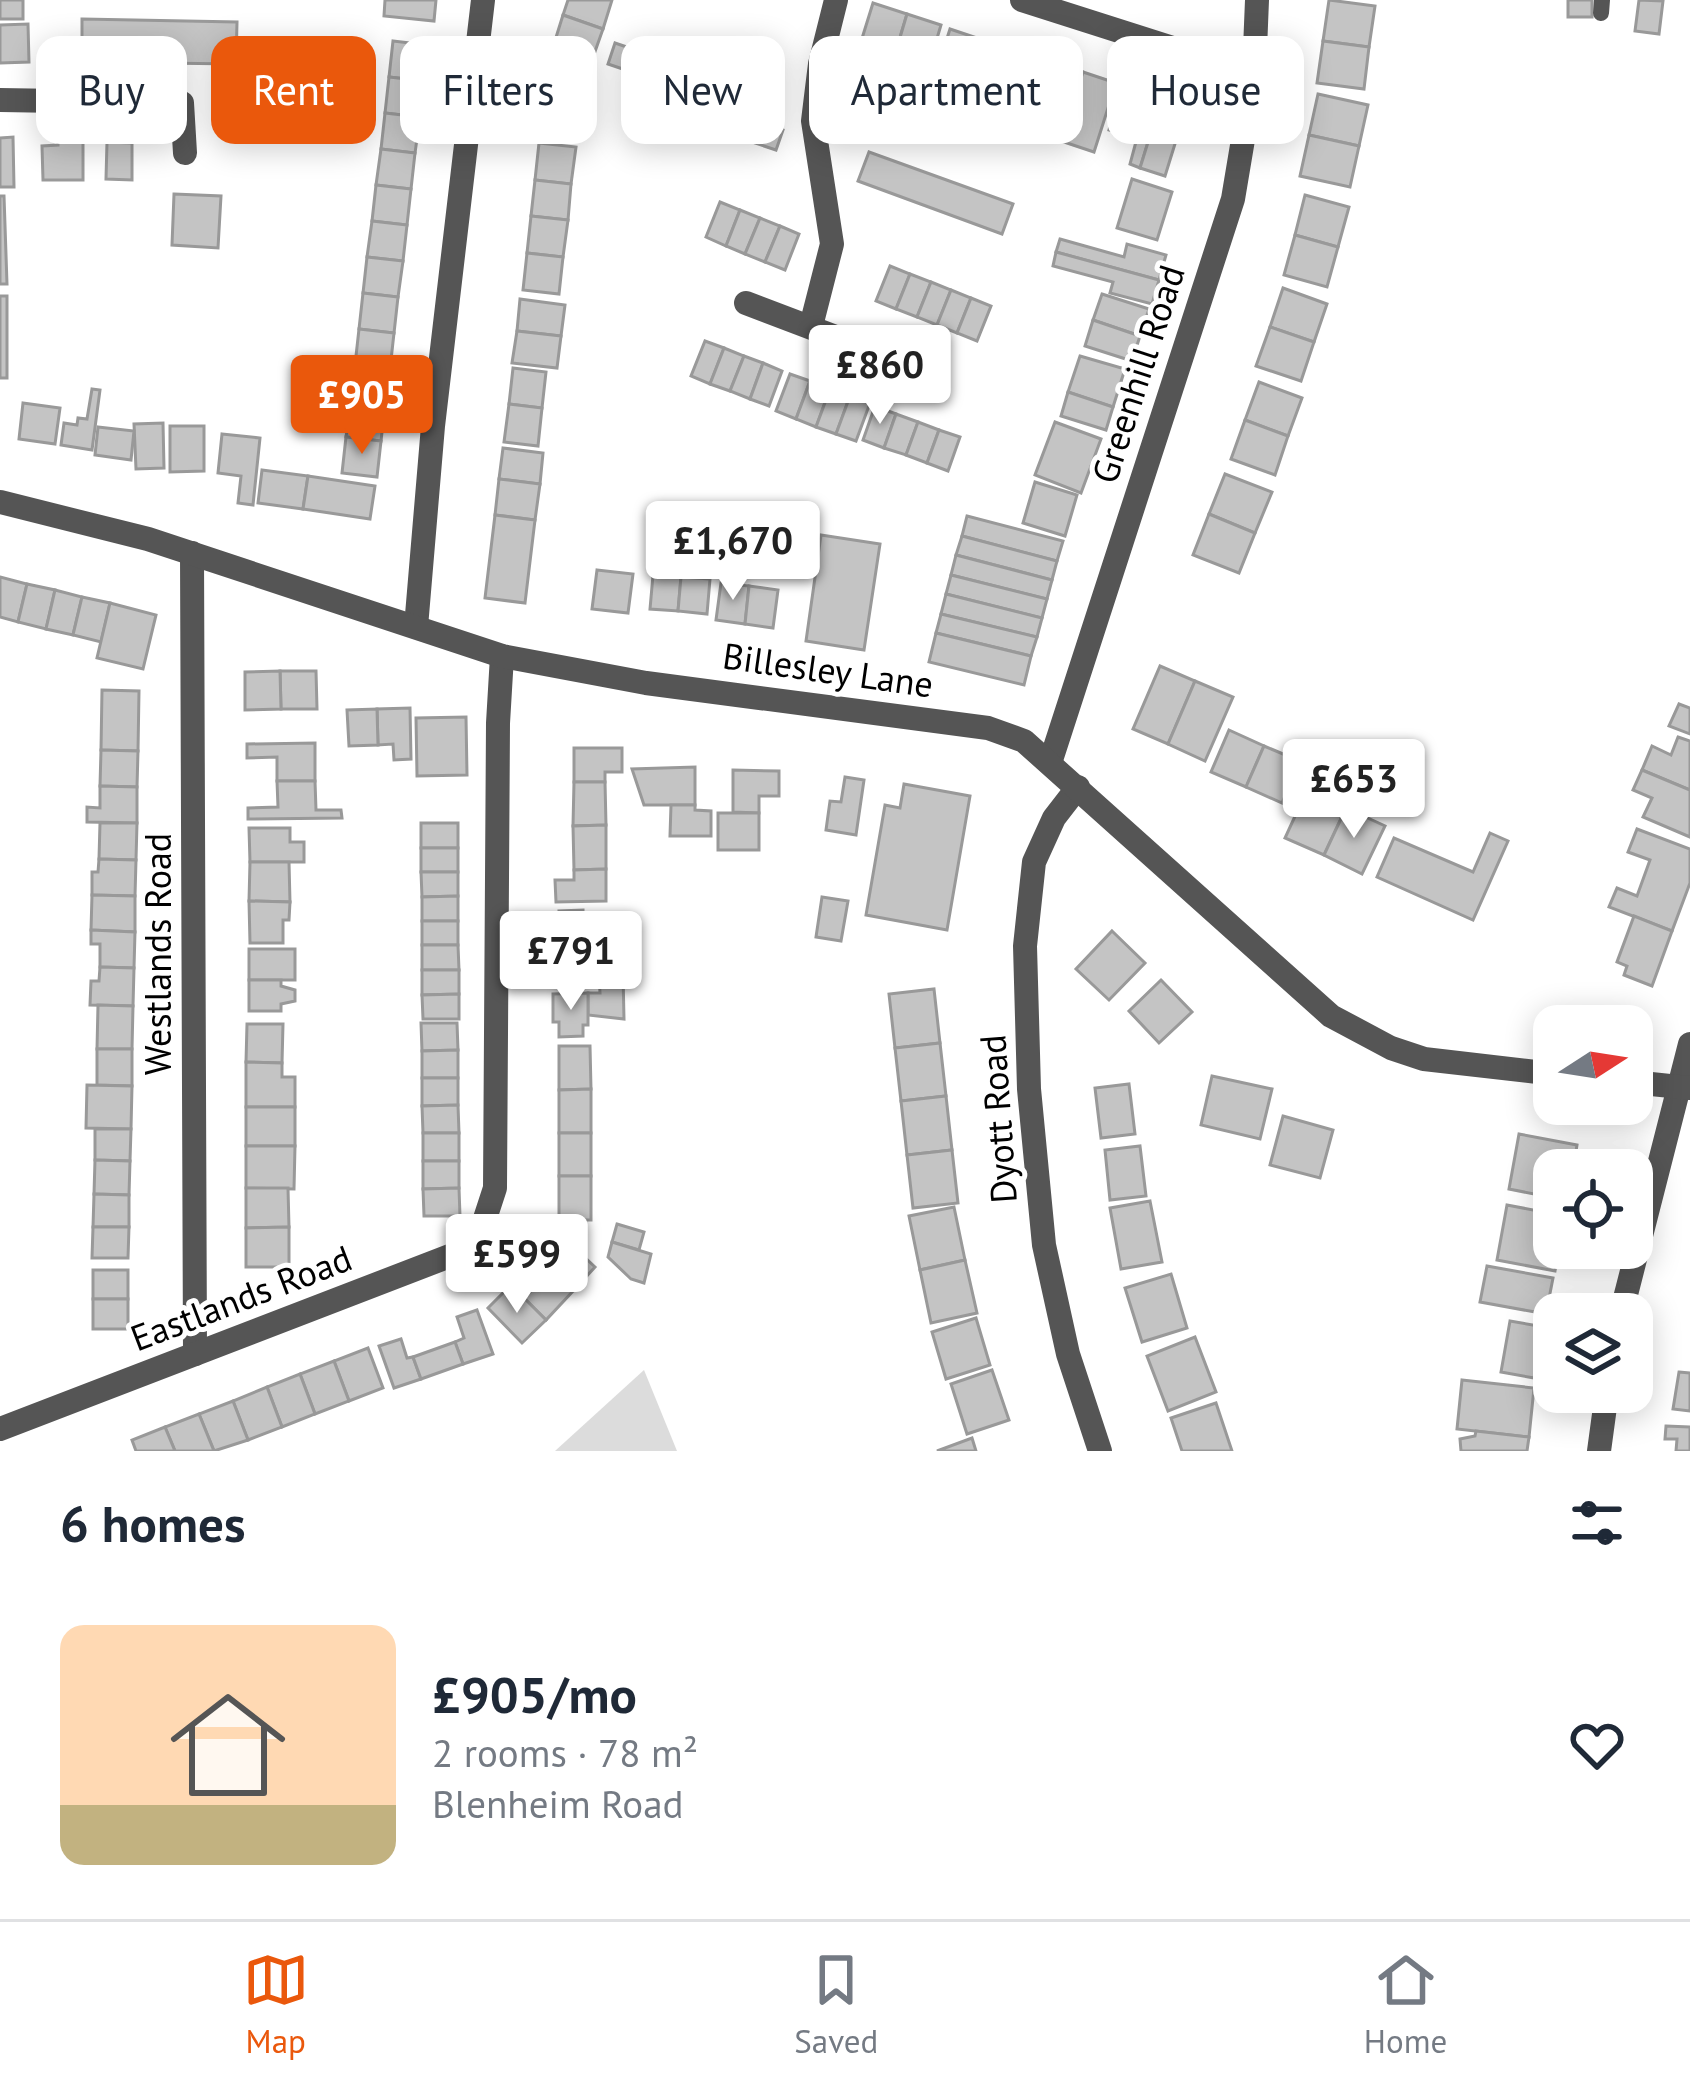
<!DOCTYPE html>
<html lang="en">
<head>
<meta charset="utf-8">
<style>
	body { margin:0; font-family:"PT Sans",sans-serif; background:#f6f6f7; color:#1f2937; height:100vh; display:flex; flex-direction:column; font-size:45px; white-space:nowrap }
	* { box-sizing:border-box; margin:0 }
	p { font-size:39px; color:#747a83 }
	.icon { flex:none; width:66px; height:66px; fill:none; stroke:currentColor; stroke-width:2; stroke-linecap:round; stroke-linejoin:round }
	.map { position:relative; height:1451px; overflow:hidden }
	.sheet { display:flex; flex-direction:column; background:#fff; flex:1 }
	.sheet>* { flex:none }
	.hud { position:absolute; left:36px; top:36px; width:1620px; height:108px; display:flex; gap:24px }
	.needle { width:78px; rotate:78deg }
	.buttons { position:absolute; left:1533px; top:1005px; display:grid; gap:24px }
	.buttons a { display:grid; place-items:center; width:120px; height:120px; border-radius:24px; background:#fff; box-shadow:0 6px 30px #0003; font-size:60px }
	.price { position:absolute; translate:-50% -102px; padding:0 27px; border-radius:12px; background:#fff; color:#222; font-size:39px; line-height:78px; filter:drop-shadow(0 3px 6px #0008) }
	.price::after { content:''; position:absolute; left:50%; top:72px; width:36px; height:27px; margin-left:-18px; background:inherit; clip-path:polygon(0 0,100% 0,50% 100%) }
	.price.on { background:#ea580c; color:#fff }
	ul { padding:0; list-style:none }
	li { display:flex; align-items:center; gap:36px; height:300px; padding:0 60px }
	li+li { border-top:3px solid #e0e1e3 }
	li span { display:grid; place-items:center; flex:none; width:336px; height:240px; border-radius:24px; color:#555 }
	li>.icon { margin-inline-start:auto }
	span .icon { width:144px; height:144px; fill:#fffc; stroke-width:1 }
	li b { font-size:51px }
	h2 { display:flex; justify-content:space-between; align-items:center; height:144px; padding:0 60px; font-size:51px }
	.pill { padding:0 42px; border-radius:24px; background:#fff; box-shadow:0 6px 30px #0003; font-size:42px; line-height:108px }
	.pill.on { background:#ea580c; color:#fff }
	.tabs { display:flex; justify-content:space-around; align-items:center; height:168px; border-top:3px solid #e0e1e3; background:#fff; font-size:33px; color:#747a83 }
	.tabs a { display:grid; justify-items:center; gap:6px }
	.tabs .on { color:#ea580c }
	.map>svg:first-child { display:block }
	.green { fill:#dcdcdc }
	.building { fill:#c4c4c4; stroke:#999; stroke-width:3 }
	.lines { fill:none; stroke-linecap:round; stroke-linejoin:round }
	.service { stroke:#555; stroke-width:16 }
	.minor { stroke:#555; stroke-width:24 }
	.tertiary { stroke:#555; stroke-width:24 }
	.labels { text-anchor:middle; stroke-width:10; stroke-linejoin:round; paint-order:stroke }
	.street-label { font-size:36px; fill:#000; stroke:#fff }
</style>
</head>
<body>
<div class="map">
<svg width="1690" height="1451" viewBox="0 0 1690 1451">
	<rect width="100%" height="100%" fill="#fff"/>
	<polygon class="green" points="644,1370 677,1451 555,1451"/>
	<g class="building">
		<rect x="0" y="0" width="23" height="19"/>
		<polygon points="385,0 436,0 434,21 384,16"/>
		<polygon points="568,0 612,0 603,29 563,15"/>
		<polygon points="1329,0 1375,6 1369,47 1323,41"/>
		<rect x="1568" y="0" width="24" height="17"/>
		<polygon points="1639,0 1663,1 1659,34 1635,31"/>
		<polygon points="873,3 907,14 890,71 855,61"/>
		<polygon points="907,14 941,25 924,82 890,71"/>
		<polygon points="563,15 603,29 592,60 553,47"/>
		<polygon points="82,19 237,22 236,64 82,62"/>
		<polygon points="28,24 29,62 0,63 0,25"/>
		<polygon points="950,29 983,40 961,109 928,98"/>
		<polygon points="983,40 1016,51 994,120 961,109"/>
		<polygon points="393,41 428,45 424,81 389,77"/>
		<polygon points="1323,41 1369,47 1364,89 1317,83"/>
		<polygon points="615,43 756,91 749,112 608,64"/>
		<polygon points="1016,51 1050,61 1028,130 994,120"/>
		<polygon points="1050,61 1083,72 1061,141 1028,130"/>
		<polygon points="551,64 580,68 576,104 546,100"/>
		<polygon points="1083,72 1116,83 1094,152 1061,141"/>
		<polygon points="389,77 424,81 420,117 385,113"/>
		<polygon points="1318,94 1368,105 1359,146 1309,135"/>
		<polygon points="1118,98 1158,110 1140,168 1130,164 1137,138 1109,130"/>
		<polygon points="546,100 576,104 571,140 541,136"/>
		<polygon points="722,110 783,130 776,150 716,130"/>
		<polygon points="1158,110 1183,118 1165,176 1140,168"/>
		<polygon points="385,113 420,117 415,153 381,149"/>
		<polygon points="83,126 83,180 43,180 42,146 58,145 58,127"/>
		<polygon points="1309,135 1359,146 1350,187 1300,176"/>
		<polygon points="13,137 14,187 0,187 0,138"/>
		<polygon points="107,142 132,143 132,180 106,179"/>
		<polygon points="539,143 576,147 571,184 535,180"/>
		<polygon points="381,149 415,153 411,189 376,185"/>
		<polygon points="869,152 1013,204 1002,234 858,181"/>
		<polygon points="1132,179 1172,192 1157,240 1117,228"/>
		<polygon points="535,180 571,184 568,220 531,216"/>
		<polygon points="376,185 411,189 407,225 372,221"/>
		<polygon points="174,194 221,196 218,248 172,245"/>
		<polygon points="1305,195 1349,207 1338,247 1295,235"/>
		<polygon points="0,196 4,196 7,284 0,284"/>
		<polygon points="720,202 740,210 726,246 706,237"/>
		<polygon points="740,210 760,218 745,254 726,246"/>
		<polygon points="531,216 568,220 563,257 527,253"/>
		<polygon points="760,218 780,226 765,262 745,254"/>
		<polygon points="372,221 407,225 403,261 367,257"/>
		<polygon points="780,226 799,234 785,270 765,262"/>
		<polygon points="1295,235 1338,247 1327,287 1284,275"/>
		<polygon points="1060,239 1124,257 1127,244 1166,255 1159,280 1056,252"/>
		<polygon points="1056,252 1159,280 1152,304 1110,293 1113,282 1053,266"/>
		<polygon points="527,253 563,257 559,294 523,290"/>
		<polygon points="367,257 403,261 398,297 363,293"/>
		<polygon points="890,266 910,274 896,309 876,301"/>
		<polygon points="910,274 931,282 917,317 896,309"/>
		<polygon points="931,282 951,290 937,325 917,317"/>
		<polygon points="1283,288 1327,304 1314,342 1270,327"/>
		<polygon points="951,290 971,298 957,333 937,325"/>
		<polygon points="363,293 398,297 394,333 359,329"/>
		<polygon points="1102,294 1149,309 1140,336 1093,320"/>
		<rect x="0" y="296" width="7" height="82"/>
		<polygon points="971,298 991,306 977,341 957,333"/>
		<polygon points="520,299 565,305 561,336 517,331"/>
		<polygon points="1093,320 1140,336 1132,361 1085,346"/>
		<polygon points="1270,327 1314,342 1301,381 1256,366"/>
		<polygon points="359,329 394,333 390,369 355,365"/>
		<polygon points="517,331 561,336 557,368 512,363"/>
		<polygon points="705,341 724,348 710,384 691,376"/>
		<polygon points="724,348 744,356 730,391 710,384"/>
		<polygon points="744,356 763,363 750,399 730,391"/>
		<polygon points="1080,356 1125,369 1113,407 1068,392"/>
		<polygon points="763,363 782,371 769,406 750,399"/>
		<polygon points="355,365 390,369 385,405 351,401"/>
		<polygon points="513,368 546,372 542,408 509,404"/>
		<polygon points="790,374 810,381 796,419 776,411"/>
		<polygon points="810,381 830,389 816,427 796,419"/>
		<polygon points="1259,382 1302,398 1288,436 1245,420"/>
		<polygon points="92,389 100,390 92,450 61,445 64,423 77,425 78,418 87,419"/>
		<polygon points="830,389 850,396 836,434 816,427"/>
		<polygon points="1068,392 1113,407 1106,430 1061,416"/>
		<polygon points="850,396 870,403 856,441 836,434"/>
		<polygon points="351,401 385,405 381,441 346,437"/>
		<polygon points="23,403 60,408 55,444 19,439"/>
		<polygon points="509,404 542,408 538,446 504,442"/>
		<polygon points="875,406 896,414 884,448 863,440"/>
		<polygon points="896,414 918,422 906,455 884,448"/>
		<polygon points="1245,420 1288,436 1275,475 1231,459"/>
		<polygon points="918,422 939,430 927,463 906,455"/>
		<polygon points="1055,422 1101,439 1081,493 1035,475"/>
		<polygon points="163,423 164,468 136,469 134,424"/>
		<polygon points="170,426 204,426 204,471 170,472"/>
		<polygon points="98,427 134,431 131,460 95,455"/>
		<polygon points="939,430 960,437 948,471 927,463"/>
		<polygon points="222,434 260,438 253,505 238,503 241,476 218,473"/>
		<polygon points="346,437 381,441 377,477 342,473"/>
		<polygon points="503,448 543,453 540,484 499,479"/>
		<polygon points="262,470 308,476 303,509 258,503"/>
		<polygon points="1225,474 1272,492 1255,533 1209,514"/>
		<polygon points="308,476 375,486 370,519 303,509"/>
		<polygon points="499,479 540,484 535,520 495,515"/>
		<polygon points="1035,482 1077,495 1065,536 1023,523"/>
		<polygon points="1209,514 1255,533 1239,573 1193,555"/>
		<polygon points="495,515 535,520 525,603 485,598"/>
		<polygon points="967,516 1063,541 1057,561 962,536"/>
		<polygon points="707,534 736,536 734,570 705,568"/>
		<polygon points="821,535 880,544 864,650 806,641"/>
		<polygon points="962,536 1057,561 1052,580 956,555"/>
		<polygon points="956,555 1052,580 1047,599 951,575"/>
		<polygon points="597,570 633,574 628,613 592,609"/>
		<polygon points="653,575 681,577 678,611 650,609"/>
		<polygon points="951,575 1047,599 1042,618 946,594"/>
		<polygon points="0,577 27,584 18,622 0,617"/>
		<polygon points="681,577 710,579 707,614 678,611"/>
		<polygon points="721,583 749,586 745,624 716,620"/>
		<polygon points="27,584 55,590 46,629 18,622"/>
		<polygon points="749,586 778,590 773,628 745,624"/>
		<polygon points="55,590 82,597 73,635 46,629"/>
		<polygon points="946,594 1042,618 1037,637 941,614"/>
		<polygon points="82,597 110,603 101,642 73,635"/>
		<polygon points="110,603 156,615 143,669 97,658"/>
		<polygon points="941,614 1037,637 1031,656 936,633"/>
		<polygon points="936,633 1031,656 1024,685 929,662"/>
		<polygon points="1160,666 1195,681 1168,744 1133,729"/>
		<polygon points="280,671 316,671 317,709 281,709"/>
		<polygon points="280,671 281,709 245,710 245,672"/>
		<polygon points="1195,681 1233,697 1205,761 1168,744"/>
		<polygon points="102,690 139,691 138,751 101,750"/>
		<polygon points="1679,704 1690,708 1690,734 1669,726"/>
		<polygon points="410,708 411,759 394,760 393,744 378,745 377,709"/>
		<polygon points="377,709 378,745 349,746 347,710"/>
		<polygon points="466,717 467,775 417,776 416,718"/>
		<polygon points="1229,730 1264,746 1246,787 1211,772"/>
		<polygon points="1678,737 1690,741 1690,790 1642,770 1652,746 1671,755"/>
		<polygon points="315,743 315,781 277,781 277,757 247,758 247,744"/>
		<polygon points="1264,746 1300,761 1282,803 1246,787"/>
		<polygon points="574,748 622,748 622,772 605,772 605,782 574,782"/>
		<polygon points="101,750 138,751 137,787 100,786"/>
		<polygon points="695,767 695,805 644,805 632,769"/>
		<polygon points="733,770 779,771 779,796 759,796 759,813 733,812"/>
		<polygon points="1642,770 1690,790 1690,837 1643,817 1652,798 1633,790"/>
		<polygon points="845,777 864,780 856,835 826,830 830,801 841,802"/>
		<polygon points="277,781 315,781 316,810 341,810 342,818 248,819 248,808 278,807"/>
		<polygon points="574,782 605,782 606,825 573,826"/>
		<polygon points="904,784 970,796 947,930 866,915 885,805 900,808"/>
		<polygon points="100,786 137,787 137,823 87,822 87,807 100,808"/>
		<polygon points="1307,790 1346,808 1324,855 1285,838"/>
		<polygon points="671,805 695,805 695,810 711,811 711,836 670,836"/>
		<polygon points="1346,808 1385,826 1362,874 1324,855"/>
		<rect x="718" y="813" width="41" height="37"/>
		<polygon points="100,823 137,823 136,860 99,859"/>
		<rect x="421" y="823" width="37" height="25"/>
		<polygon points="606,825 606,869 574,870 573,826"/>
		<polygon points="249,828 290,828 290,842 304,842 304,862 250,862"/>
		<polygon points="1637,829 1690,849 1690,883 1672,931 1609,907 1617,888 1637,896 1650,860 1628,852"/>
		<polygon points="1490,833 1508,841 1473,920 1377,877 1394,838 1473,872"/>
		<rect x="421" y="848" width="37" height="24"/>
		<polygon points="99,859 136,860 135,896 92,895 92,872 98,872"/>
		<polygon points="250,862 289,862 290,902 249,901"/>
		<polygon points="606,869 606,901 556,902 555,880 574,880 574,870"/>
		<polygon points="421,872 458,872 458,896 422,897"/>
		<polygon points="92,895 135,896 135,932 91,930"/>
		<polygon points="458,896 458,921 422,921 422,897"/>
		<polygon points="822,897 848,901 841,941 816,937"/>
		<polygon points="249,901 290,902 289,920 283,920 283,943 250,943"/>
		<polygon points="583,910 583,918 588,918 589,954 552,954 552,934 560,934 559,911"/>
		<polygon points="1634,916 1672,931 1652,986 1624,975 1627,966 1617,962"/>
		<rect x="422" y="921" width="36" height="24"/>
		<polygon points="622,927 623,973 599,973 599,953 589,954 589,933"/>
		<polygon points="91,930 135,932 134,968 100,967 100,944 91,944"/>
		<polygon points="1112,931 1145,963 1109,1000 1076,969"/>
		<polygon points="422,945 458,945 459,970 422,970"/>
		<rect x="249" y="949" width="46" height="31"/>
		<polygon points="100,967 134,968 133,1006 90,1005 91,981 99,981"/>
		<polygon points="422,970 459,970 459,994 422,995"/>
		<polygon points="599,973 623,973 624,1019 588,1015 588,993 600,993"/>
		<polygon points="249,980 281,980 281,986 295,990 295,1001 281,1004 281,1011 249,1011"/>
		<polygon points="1161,980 1192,1012 1159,1043 1129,1011"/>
		<polygon points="934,989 940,1043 895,1048 889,994"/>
		<polygon points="588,993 588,1025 583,1025 583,1036 559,1037 559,1022 553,1022 553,994"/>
		<polygon points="459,994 459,1019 423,1019 422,995"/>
		<polygon points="98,1005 133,1006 132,1049 97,1049"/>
		<polygon points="421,1023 457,1023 458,1050 422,1051"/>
		<polygon points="247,1024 283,1024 282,1063 246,1062"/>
		<polygon points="940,1043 946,1096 901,1101 895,1048"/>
		<polygon points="559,1046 590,1046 591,1089 559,1090"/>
		<polygon points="97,1049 132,1049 132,1086 97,1085"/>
		<polygon points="458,1050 458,1078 422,1078 422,1051"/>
		<polygon points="246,1062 282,1063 282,1077 295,1077 295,1107 246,1107"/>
		<polygon points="1212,1076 1272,1089 1260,1139 1201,1125"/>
		<polygon points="422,1078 458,1078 458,1105 422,1106"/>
		<polygon points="1129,1084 1135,1134 1101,1138 1095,1088"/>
		<polygon points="87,1085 132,1086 131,1129 86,1128"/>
		<polygon points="591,1089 591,1133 559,1133 559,1090"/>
		<polygon points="946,1096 952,1150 907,1155 901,1101"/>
		<polygon points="458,1105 459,1133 423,1133 422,1106"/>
		<rect x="246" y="1107" width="49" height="39"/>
		<polygon points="1283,1116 1333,1130 1320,1178 1270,1165"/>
		<polygon points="95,1129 131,1129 130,1161 95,1160"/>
		<rect x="423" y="1133" width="36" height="28"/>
		<rect x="559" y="1133" width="32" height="43"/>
		<polygon points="1519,1134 1577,1145 1573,1170 1554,1170 1554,1198 1509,1189"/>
		<polygon points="246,1146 295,1146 294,1189 246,1188"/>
		<polygon points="1140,1146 1146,1196 1110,1200 1105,1150"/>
		<polygon points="952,1150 958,1203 913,1208 907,1155"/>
		<polygon points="95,1160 130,1161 129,1195 94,1194"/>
		<polygon points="423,1161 459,1161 459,1188 423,1189"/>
		<rect x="559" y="1176" width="32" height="44"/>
		<polygon points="246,1188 288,1188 289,1227 246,1228"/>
		<polygon points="459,1188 460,1216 424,1216 423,1189"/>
		<polygon points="94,1194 129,1195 129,1227 93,1227"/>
		<polygon points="1150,1201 1162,1262 1121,1269 1110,1208"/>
		<polygon points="1507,1205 1554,1214 1554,1248 1559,1248 1555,1271 1497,1260"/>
		<polygon points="954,1207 965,1260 920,1270 909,1216"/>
		<polygon points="617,1224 644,1232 639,1250 612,1242"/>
		<polygon points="93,1227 129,1227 128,1258 92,1258"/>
		<polygon points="289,1227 289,1267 246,1267 246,1228"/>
		<polygon points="560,1234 595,1267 574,1290 552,1269 558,1263 545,1251"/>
		<polygon points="612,1242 651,1254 644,1283 631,1279 608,1257"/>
		<polygon points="965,1260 977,1313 931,1323 920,1270"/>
		<polygon points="1487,1266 1553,1278 1546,1314 1480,1302"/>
		<polygon points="552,1269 574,1290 546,1320 524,1298"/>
		<rect x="93" y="1270" width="35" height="29"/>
		<polygon points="1171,1274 1187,1328 1142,1342 1125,1288"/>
		<polygon points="505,1291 518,1305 524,1298 546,1320 522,1343 488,1308"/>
		<rect x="93" y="1299" width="35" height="30"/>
		<polygon points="477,1310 493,1354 463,1364 455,1342 464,1338 457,1317"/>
		<polygon points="976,1318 990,1365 946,1379 932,1332"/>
		<polygon points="1510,1321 1544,1327 1534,1378 1501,1372"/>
		<polygon points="1195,1337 1216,1392 1168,1411 1147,1356"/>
		<polygon points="401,1339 407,1358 413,1357 421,1379 394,1388 379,1346"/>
		<polygon points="455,1342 463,1364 421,1379 413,1357"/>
		<polygon points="368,1348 383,1388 349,1401 334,1361"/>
		<polygon points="334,1361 349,1401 315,1414 300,1374"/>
		<polygon points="992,1370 1009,1420 967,1434 951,1384"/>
		<polygon points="1679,1372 1690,1373 1690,1411 1673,1409"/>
		<polygon points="300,1374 315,1414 282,1427 267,1387"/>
		<polygon points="1462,1380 1534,1388 1529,1437 1457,1429"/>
		<polygon points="267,1387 282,1427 248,1440 233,1401"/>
		<polygon points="233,1401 248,1440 214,1451 199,1414"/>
		<polygon points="1216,1403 1232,1451 1182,1451 1171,1418"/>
		<polygon points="199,1414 214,1451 175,1451 165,1427"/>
		<polygon points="1666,1426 1690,1427 1690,1451 1676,1451 1677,1439 1665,1439"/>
		<polygon points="165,1427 175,1451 136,1451 132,1440"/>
		<polygon points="1476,1431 1529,1437 1527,1451 1461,1451 1460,1439 1475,1436"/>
		<polygon points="972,1438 976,1451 937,1451"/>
	</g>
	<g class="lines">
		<polyline class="service" points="1601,13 1602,0"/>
		<g class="minor">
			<polyline points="1022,0 1254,74"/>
			<polyline points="0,100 182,103 185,153"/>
			<polyline points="746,303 875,352"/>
			<polyline points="811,326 832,244 813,121 820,64 836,0"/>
			<polyline points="192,553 195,1354"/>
			<polyline points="416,627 433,426 483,0"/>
			<polyline points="1050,763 1233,199 1254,74 1257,0"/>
			<polyline points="1078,787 1054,818 1034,862 1025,946 1029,1089 1044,1245 1068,1354 1100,1451"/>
			<polyline points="1621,1314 1690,1044"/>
			<polyline points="0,1429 455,1254 479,1237 495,1188 498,723 502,656"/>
			<polyline points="1599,1451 1607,1392"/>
		</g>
		<g class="tertiary">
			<polyline points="0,502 148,539 502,656 646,683 988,728 1024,741 1331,1016 1391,1048 1424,1059 1554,1074"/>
			<polyline points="1632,1082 1690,1088"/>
		</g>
	</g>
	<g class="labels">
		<g class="street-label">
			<text transform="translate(1138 374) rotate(-72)" y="13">Greenhill Road</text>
			<text transform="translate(828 670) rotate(8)" y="13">Billesley Lane</text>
			<text transform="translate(158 954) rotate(-90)" y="13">Westlands Road</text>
			<text transform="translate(998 1119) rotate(-94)" y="13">Dyott Road</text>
			<text transform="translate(241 1298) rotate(-21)" y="13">Eastlands Road</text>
		</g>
	</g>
</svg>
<div class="buttons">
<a><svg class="needle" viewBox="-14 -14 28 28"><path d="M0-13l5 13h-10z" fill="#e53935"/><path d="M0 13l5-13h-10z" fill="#747a83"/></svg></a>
<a><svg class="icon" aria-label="locate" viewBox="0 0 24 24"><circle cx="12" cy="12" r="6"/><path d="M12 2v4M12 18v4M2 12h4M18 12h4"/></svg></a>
<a><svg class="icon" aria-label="layers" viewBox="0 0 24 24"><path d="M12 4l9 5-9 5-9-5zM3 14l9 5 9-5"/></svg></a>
</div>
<b class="price" style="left:880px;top:427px">£860</b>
<b class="price on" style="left:362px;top:457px">£905</b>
<b class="price" style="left:733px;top:603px">£1,670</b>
<b class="price" style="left:1354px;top:841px">£653</b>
<b class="price" style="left:571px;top:1013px">£791</b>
<b class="price" style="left:517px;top:1316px">£599</b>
<div class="hud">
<a class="pill">Buy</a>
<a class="pill on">Rent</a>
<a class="pill">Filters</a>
<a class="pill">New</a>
<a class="pill">Apartment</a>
<a class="pill">House</a>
</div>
</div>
<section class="sheet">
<h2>6 homes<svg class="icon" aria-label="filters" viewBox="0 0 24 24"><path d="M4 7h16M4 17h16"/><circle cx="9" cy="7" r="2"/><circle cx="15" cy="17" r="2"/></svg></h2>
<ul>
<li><span style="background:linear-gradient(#ffd9b3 75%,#c2b280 0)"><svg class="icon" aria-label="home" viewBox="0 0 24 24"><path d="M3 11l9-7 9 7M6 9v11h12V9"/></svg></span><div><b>£905/mo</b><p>2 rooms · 78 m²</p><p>Blenheim Road</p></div><svg class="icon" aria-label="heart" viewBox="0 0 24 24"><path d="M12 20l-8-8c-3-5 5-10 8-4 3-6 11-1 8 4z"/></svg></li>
</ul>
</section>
<nav class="tabs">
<a class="on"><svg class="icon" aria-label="map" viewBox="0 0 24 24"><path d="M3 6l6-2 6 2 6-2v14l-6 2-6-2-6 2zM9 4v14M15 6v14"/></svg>Map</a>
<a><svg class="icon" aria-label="saved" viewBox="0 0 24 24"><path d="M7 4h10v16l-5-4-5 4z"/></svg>Saved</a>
<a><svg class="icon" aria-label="home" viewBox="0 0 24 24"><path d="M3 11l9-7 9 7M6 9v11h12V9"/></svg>Home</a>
</nav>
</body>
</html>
